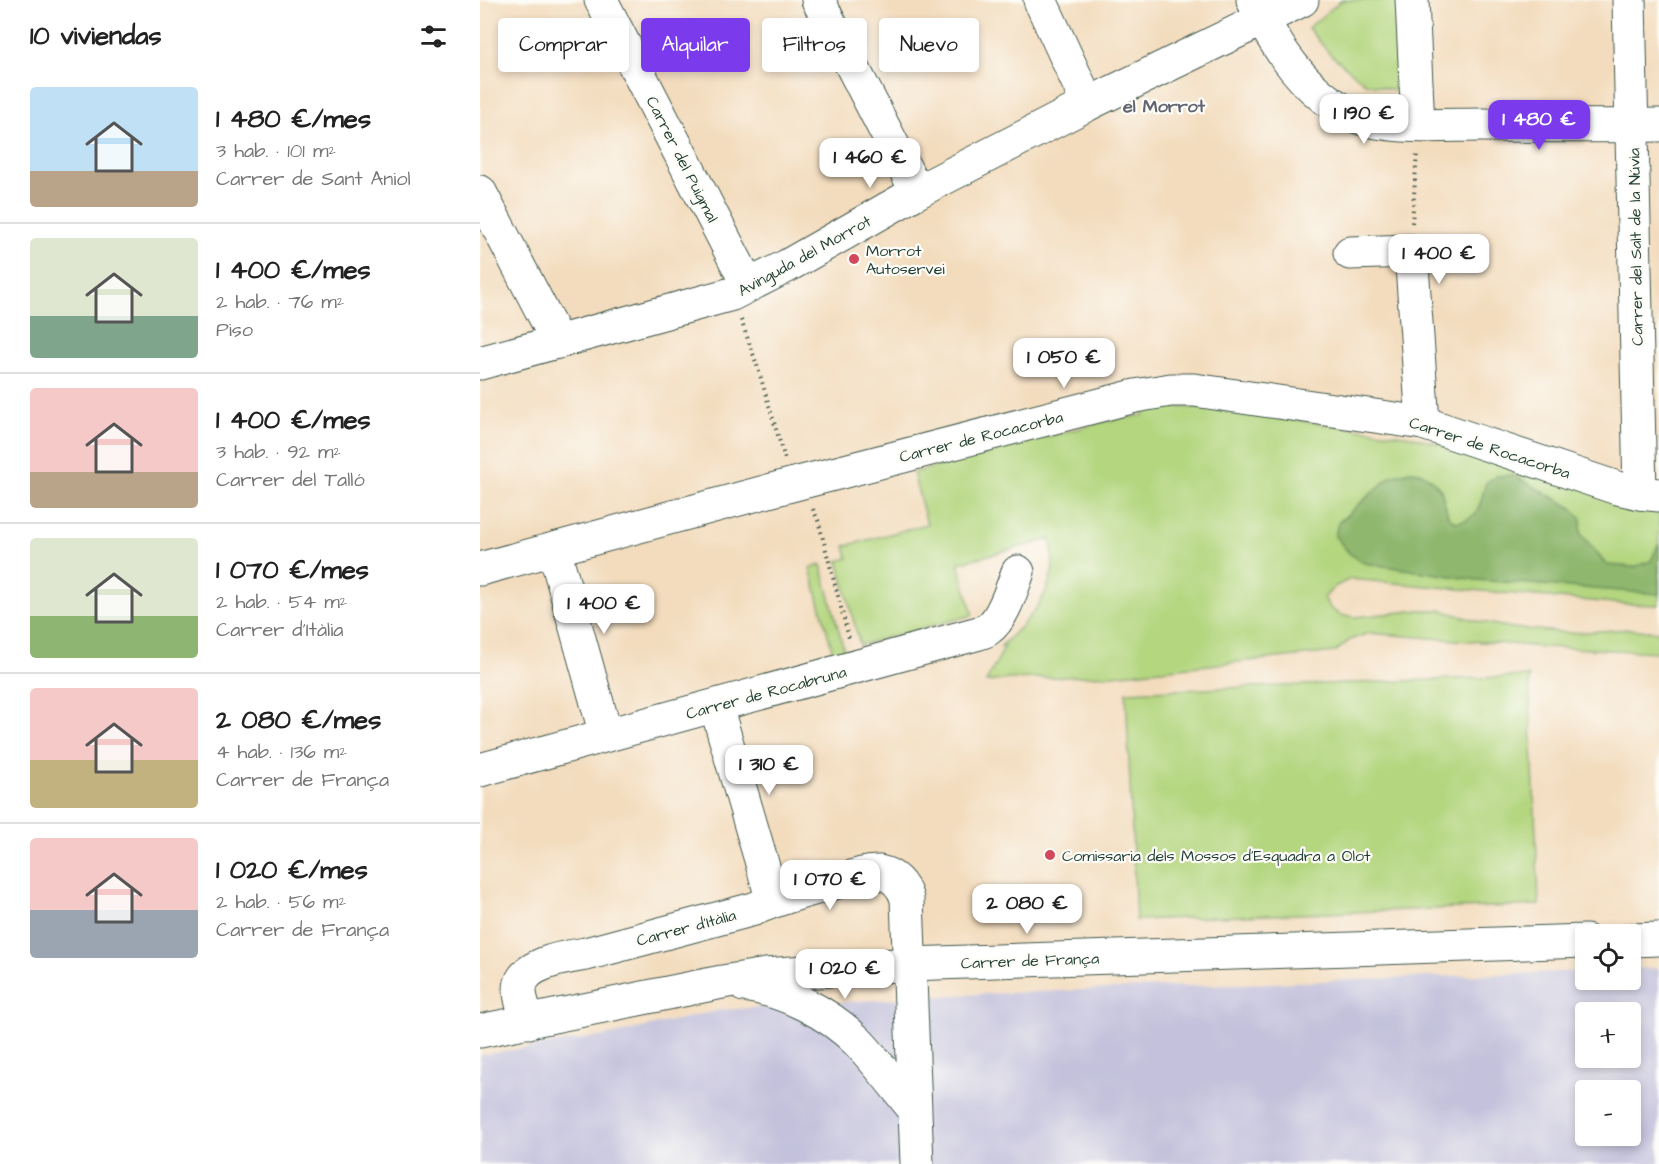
<!DOCTYPE html>
<html lang="es">
<head>
<meta charset="utf-8">
<style>
	body { margin:0; font-family:"Architects Daughter",sans-serif; background:#f6f6f6; color:#222; height:100vh; display:flex; flex-direction:column; font-size:22px; white-space:nowrap }
	* { box-sizing:border-box; margin:0 }
	p { font-size:20px; color:#767676 }
	.icon { flex:none; width:33px; height:33px; fill:none; stroke:currentColor; stroke-width:2; stroke-linecap:round; stroke-linejoin:round }
	.map { position:relative; flex:1; overflow:hidden }
	.side { display:flex; flex-direction:column; background:#fff; width:480px }
	.side>* { flex:none }
	.top-card { position:absolute; left:18px; top:18px; width:570px; height:54px; display:flex; gap:12px }
	.fabs { position:absolute; left:1095px; top:924px; display:grid; gap:12px }
	.fabs a { display:grid; place-items:center; width:66px; height:66px; border-radius:6px; background:#fff; box-shadow:0 3px 9px #0003; font-size:30px }
	.price { position:absolute; translate:-50% -51px; padding:0 14px; border-radius:12px; background:#fff; color:#222; font-size:20px; line-height:39px; filter:drop-shadow(0 2px 3px #0008) }
	.price::after { content:''; position:absolute; left:50%; top:36px; width:18px; height:14px; margin-left:-9px; background:inherit; clip-path:polygon(0 0,100% 0,50% 100%) }
	.price.selected { background:#7c3aed; color:#fff }
	ul { padding:0; list-style:none }
	li { display:flex; align-items:center; gap:18px; height:150px; padding:0 30px }
	li+li { border-top:2px solid #e0e0e0 }
	li span { display:grid; place-items:center; flex:none; width:168px; height:120px; border-radius:6px; color:#555 }
	li>.icon { margin-inline-start:auto }
	span .icon { width:72px; height:72px; fill:#fffc; stroke-width:1 }
	li b { font-size:26px }
	h2 { display:flex; justify-content:space-between; align-items:center; height:72px; padding:0 30px; font-size:26px }
	.pill { padding:0 21px; border-radius:6px; background:#fff; box-shadow:0 3px 9px #0003; font-size:21px; line-height:54px }
	.pill.selected { background:#7c3aed; color:#fff }
	main { display:flex; flex:1; min-height:0 }
	.map>svg:first-child { display:block }
	.industrial { fill:#c3c1db; fill-rule:evenodd }
	.green { fill:#b4d67f; stroke:#6a8a5a; stroke-width:1.5 }
	.forest { fill:#8fb76e; stroke:#577a51; stroke-width:1.5 }
	.lines { fill:none; stroke-linecap:round; stroke-linejoin:round }
	.minor-casing { stroke:#3f5549; stroke-width:35 }
	.path { stroke:#3f5549; stroke-width:4; stroke-dasharray:1.5 4.5; stroke-linecap:butt }
	.minor { stroke:#fff; stroke-width:33 }
	.poi-dot { fill:#d1495b; stroke:#fdfcf7; stroke-width:2 }
	.labels { text-anchor:middle; stroke-width:4.5; stroke-linejoin:round; paint-order:stroke }
	.street-label { font-size:16px; fill:#1f3d34; stroke:#fdfcf7 }
	.poi-label { font-size:16px; fill:#1f3d34; stroke:#fdfcf7; text-anchor:start }
	.neighbourhood-label { font-size:18px; font-weight:bold; fill:#616471; stroke:#fdfcf7 }
</style>
</head>
<body>
<main>
<section class="side">
<h2>10 viviendas<svg class="icon" aria-label="filters" viewBox="0 0 24 24"><path d="M4 7h16M4 17h16"/><circle cx="9" cy="7" r="2"/><circle cx="15" cy="17" r="2"/></svg></h2>
<ul>
<li><span style="background:linear-gradient(#bfe0f5 70%,#b9a48a 0)"><svg class="icon" aria-label="home" viewBox="0 0 24 24"><path d="M3 11l9-7 9 7M6 9v11h12V9"/></svg></span><div><b>1 480 €/mes</b><p>3 hab. · 101 m²</p><p>Carrer de Sant Aniol</p></div></li>
<li><span style="background:linear-gradient(#dfe7d0 65%,#7fa58c 0)"><svg class="icon" aria-label="home" viewBox="0 0 24 24"><path d="M3 11l9-7 9 7M6 9v11h12V9"/></svg></span><div><b>1 400 €/mes</b><p>2 hab. · 76 m²</p><p>Piso</p></div></li>
<li><span style="background:linear-gradient(#f6c9c9 70%,#b9a48a 0)"><svg class="icon" aria-label="home" viewBox="0 0 24 24"><path d="M3 11l9-7 9 7M6 9v11h12V9"/></svg></span><div><b>1 400 €/mes</b><p>3 hab. · 92 m²</p><p>Carrer del Talló</p></div></li>
<li><span style="background:linear-gradient(#dfe7d0 65%,#8fb573 0)"><svg class="icon" aria-label="home" viewBox="0 0 24 24"><path d="M3 11l9-7 9 7M6 9v11h12V9"/></svg></span><div><b>1 070 €/mes</b><p>2 hab. · 54 m²</p><p>Carrer d'Itàlia</p></div></li>
<li><span style="background:linear-gradient(#f6c9c9 60%,#c2b280 0)"><svg class="icon" aria-label="home" viewBox="0 0 24 24"><path d="M3 11l9-7 9 7M6 9v11h12V9"/></svg></span><div><b>2 080 €/mes</b><p>4 hab. · 136 m²</p><p>Carrer de França</p></div></li>
<li><span style="background:linear-gradient(#f6c9c9 60%,#9aa5b1 0)"><svg class="icon" aria-label="home" viewBox="0 0 24 24"><path d="M3 11l9-7 9 7M6 9v11h12V9"/></svg></span><div><b>1 020 €/mes</b><p>2 hab. · 56 m²</p><p>Carrer de França</p></div></li>
</ul>
</section>
<div class="map">
<svg width="1179" height="1164" viewBox="0 0 1179 1164">
	<rect width="100%" height="100%" fill="#fdfcf7"/>
	<filter id="ink" filterUnits="userSpaceOnUse"><feTurbulence type="fractalNoise" baseFrequency=".0167" numOctaves="2"/><feDisplacementMap in="SourceGraphic" scale="12" xChannelSelector="R" yChannelSelector="G"/><feConvolveMatrix kernelMatrix="1 2 1 2 8 2 1 2 1" color-interpolation-filters="sRGB"/></filter>
	<filter id="wash" filterUnits="userSpaceOnUse"><feTurbulence type="fractalNoise" baseFrequency=".008" numOctaves="4" result="noise"/><feDisplacementMap in="SourceGraphic" scale="24" xChannelSelector="R" yChannelSelector="G"/><feGaussianBlur stdDeviation="1.35" result="paint"/><feColorMatrix in="noise" values="0 0 0 0 0 0 0 0 0 0 0 0 0 0 0 0 0 1.4 0 .05"/><feComposite in="paint" operator="in"/></filter>
	<g filter="url(#wash)">
		<rect width="100%" height="100%" fill="#f3dcbd"/>
		<path class="industrial" d="M1179 968V1164H0V1055L130 1035 240 1010 475 995 1105 971 1106 980H1150L1151 969ZM1106 1012H1150V1058H1106ZM1106 1090H1150V1136H1106Z"/>
		<g class="green">
			<polygon points="862,0 920,0 922,92 885,83 850,54 828,28"/>
			<path d="M689 407 730 408 931 436 1179 508V605L1144 604 870 579 854 587 844 598 850 608 860 615 876 617 940 610H961L997 621 1032 628 1092 633 1148 629 1179 632V652L1065 647 889 633 870 640 855 652 632 675 530 679 506 682 525 646 520 647C542 626 566 604 572 573 574 562 572 550 571 539L478 563 493 615 380 645 358 561 368 558 365 546 447 524 433 473 626 421 664 415 662 410Z"/>
			<polygon points="341,565 364,650 353,653 330,568"/>
			<polygon points="1049,676 1059,905 656,920 646,692"/>
		</g>
		<path class="forest" d="M930 471 940 472 951 479 961 490 968 516 975 522C1002 519 999 504 1006 483L1016 476 1033 475 1092 508 1101 518V534L1127 565 1154 567 1171 561 1179 543V594L997 580 884 563 869 553 855 536 858 523 911 476Z"/>
	</g>
	<g filter="url(#ink)">
		<g class="lines">
			<defs>
				<g id="minor">
					<polyline points="121,0 268,285"/>
					<polyline points="338,0 437,192"/>
					<polyline points="560,0 608,104"/>
					<path d="M773 0C794 45 825 94 873 115 906 130 964 125 1000 125 1060 125 1119 127 1179 125"/>
					<polyline points="932,0 938,125"/>
					<polyline points="1149,0 1160,493"/>
					<polyline points="0,192 78,342"/>
					<polyline points="870,253 931,251 943,423"/>
					<polyline points="0,363 252,294 307,266 437,192 608,104 822,0"/>
					<polyline points="74,549 126,735"/>
					<polyline points="0,569 307,486 655,396 691,390 714,390 943,423 1137,488 1160,493 1179,495"/>
					<polyline points="236,706 293,901"/>
					<path d="M0 770 499 633C502 632 506 631 508 629 523 619 532 588 538 572"/>
					<polyline points="1150,940 1179,939"/>
					<path d="M264 985C305 991 348 1012 378 1042 398 1063 416 1087 434 1109"/>
					<path d="M49 1022C45 1012 40 1001 40 990 40 963 87 957 106 954L274 909C301 897 330 890 358 882 370 878 386 871 399 872 414 875 423 885 427 899L437 1164"/>
					<polyline points="0,1031 242,982 286,975 429,964 1106,941"/>
				</g>
			</defs>
			<use href="#minor" class="minor-casing"/>
			<g class="path">
				<polyline points="932,223 937,153"/>
				<polyline points="261,320 277,365 305,459"/>
				<polyline points="333,509 338,520 369,638"/>
			</g>
			<use href="#minor" class="minor"/>
		</g>
	</g>
	<g class="poi-dot">
		<circle cx="374" cy="259" r="6"/>
		<circle cx="570" cy="855" r="6"/>
	</g>
	<g class="labels">
		<g class="street-label">
			<text transform="translate(203 159) rotate(63)" y="6">Carrer del Puigmal</text>
			<text transform="translate(1155 247) rotate(-91)" y="6">Carrer del Salt de la Núvia</text>
			<text transform="translate(324 255) rotate(-29)" y="6">Avinguda del Morrot</text>
			<text transform="translate(501 436) rotate(-14)" y="6">Carrer de Rocacorba</text>
			<text transform="translate(1010 447) rotate(18)" y="6">Carrer de Rocacorba</text>
			<text transform="translate(286 692) rotate(-15)" y="6">Carrer de Rocabruna</text>
			<text transform="translate(206 927) rotate(-15)" y="6">Carrer d'Itàlia</text>
			<text transform="translate(550 960) rotate(-2)" y="6">Carrer de França</text>
		</g>
		<g class="poi-label">
			<text x="386" y="256">Morrot<tspan x="386" dy="18">Autoservei</tspan></text>
			<text x="582" y="861">Comissaria dels Mossos d'Esquadra a Olot</text>
		</g>
		<g class="neighbourhood-label">
			<text x="684" y="112">el Morrot</text>
		</g>
	</g>
</svg>
<div class="fabs">
<a><svg class="icon" aria-label="locate" viewBox="0 0 24 24"><circle cx="12" cy="12" r="6"/><path d="M12 2v4M12 18v4M2 12h4M18 12h4"/></svg></a>
<a>+</a>
<a>−</a>
</div>
<b class="price" style="left:884px;top:145px">1 190 €</b>
<b class="price selected" style="left:1059px;top:151px">1 480 €</b>
<b class="price" style="left:390px;top:189px">1 460 €</b>
<b class="price" style="left:959px;top:285px">1 400 €</b>
<b class="price" style="left:584px;top:389px">1 050 €</b>
<b class="price" style="left:124px;top:635px">1 400 €</b>
<b class="price" style="left:289px;top:796px">1 310 €</b>
<b class="price" style="left:350px;top:911px">1 070 €</b>
<b class="price" style="left:547px;top:935px">2 080 €</b>
<b class="price" style="left:365px;top:1000px">1 020 €</b>
<div class="top-card">
<a class="pill">Comprar</a>
<a class="pill selected">Alquilar</a>
<a class="pill">Filtros</a>
<a class="pill">Nuevo</a>
</div>
</div>
</main>
</body>
</html>
